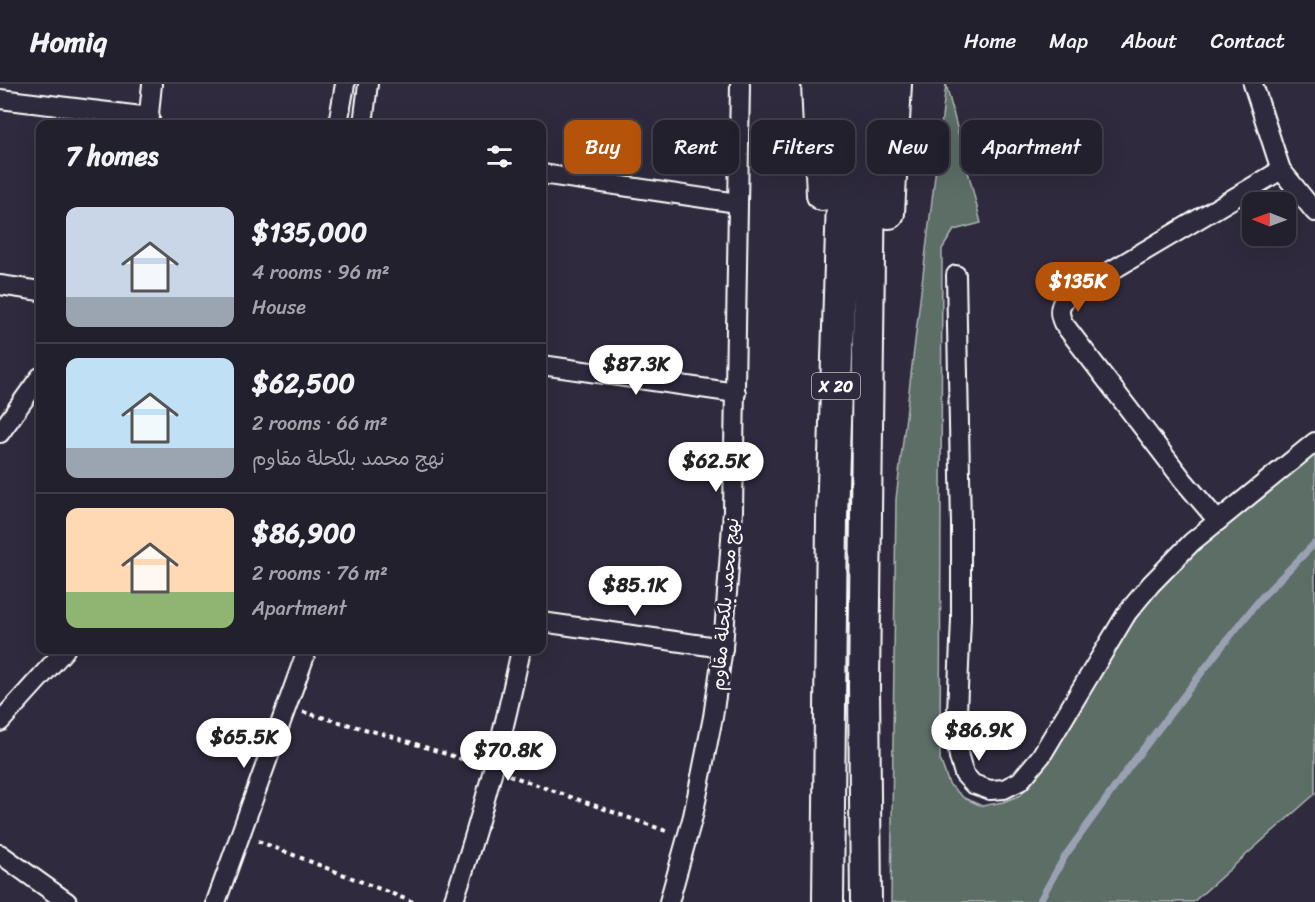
<!DOCTYPE html>
<html lang="en">
<head>
<meta charset="utf-8">
<style>
	body { margin:0; font-family:Sriracha,"Playpen Sans Arabic",sans-serif; background:#2f2d3a; color:#f1f3f6; height:100vh; display:flex; flex-direction:column; font-size:22px; white-space:nowrap }
	* { box-sizing:border-box; margin:0 }
	p { font-size:20px; color:#a3a3aa }
	.icon { flex:none; width:33px; height:33px; fill:none; stroke:currentColor; stroke-width:2; stroke-linecap:round; stroke-linejoin:round }
	.map { position:relative; flex:1; overflow:hidden }
	.drawer { position:absolute; left:36px; top:36px; width:510px; height:534px; display:flex; flex-direction:column; background:#23202e; border-radius:12px; box-shadow:0 6px 24px #0002,0 0 0 2px #403e4a }
	.drawer>* { flex:none }
	.top-card { position:absolute; left:564px; top:36px; width:570px; height:54px; display:flex; gap:12px }
	.needle { width:39px; rotate:271deg }
	.fabs { position:absolute; left:1242px; top:108px; display:grid; gap:12px }
	.fabs a { display:grid; place-items:center; width:54px; height:54px; border-radius:12px; background:#23202e; box-shadow:0 6px 24px #0002,0 0 0 2px #403e4a; font-size:30px }
	.price { position:absolute; translate:-50% -51px; padding:0 14px; border-radius:21px; background:#fff; color:#222; font-size:20px; line-height:39px; filter:drop-shadow(0 2px 3px #0008) }
	.price::after { content:''; position:absolute; left:50%; top:36px; width:18px; height:14px; margin-left:-9px; background:inherit; clip-path:polygon(0 0,100% 0,50% 100%) }
	.price.current { background:#b45309; color:#fff }
	ul { padding:0; list-style:none }
	li { display:flex; align-items:center; gap:18px; height:150px; padding:0 30px }
	li+li { border-top:2px solid #403e4a }
	li span { display:grid; place-items:center; flex:none; width:168px; height:120px; border-radius:12px; color:#555 }
	li>.icon { margin-inline-start:auto }
	span .icon { width:72px; height:72px; fill:#fffc; stroke-width:1 }
	li b { font-size:26px }
	h2 { display:flex; justify-content:space-between; align-items:center; height:72px; padding:0 30px; font-size:26px }
	.pill { padding:0 21px; border-radius:12px; background:#23202e; box-shadow:0 6px 24px #0002,0 0 0 2px #403e4a; font-size:21px; line-height:54px }
	.pill.current { background:#b45309; color:#fff }
	header { display:flex; align-items:center; gap:36px; box-sizing:border-box; height:84px; padding:0 30px; background:#23202e; border-bottom:2px solid #403e4a }
	header strong { font-size:28px }
	nav { display:flex; gap:33px; margin-inline-start:auto; font-size:21px }
	.map>svg:first-child { display:block }
	.grass { fill:#5b6e66; stroke:#adb6b2; stroke-width:1.5 }
	.lines { fill:none; stroke-linecap:round; stroke-linejoin:round }
	.stream { stroke:#99a1b2; stroke-width:7 }
	.minor-casing { stroke:#fff; stroke-width:22 }
	.trunk-casing { stroke:#fff; stroke-width:34 }
	.path { stroke:#fff; stroke-width:4; stroke-dasharray:4.5 4.5; stroke-linecap:butt }
	.minor { stroke:#2f2a3d; stroke-width:18 }
	.trunk { stroke:#2f2a3d; stroke-width:30 }
	.labels { text-anchor:middle; stroke-width:6; stroke-linejoin:round; paint-order:stroke }
	.shield { fill:#2f2a3d; stroke:#c1bfc5; stroke-width:1.5 }
	.shield-label { font-size:16px; font-weight:bold; fill:#fff }
	.street-label { font-size:18px; fill:#fff; stroke:#2f2a3d }
</style>
</head>
<body>
<header>
<strong>Homiq</strong>
<nav><a>Home</a><a>Map</a><a>About</a><a>Contact</a></nav>
</header>
<div class="map">
<svg width="1315" height="818" viewBox="0 0 1315 818">
	<rect width="100%" height="100%" fill="#2f2a3d"/>
	<filter id="ink" filterUnits="userSpaceOnUse"><feTurbulence type="fractalNoise" baseFrequency=".0167" numOctaves="2"/><feDisplacementMap in="SourceGraphic" scale="12" xChannelSelector="R" yChannelSelector="G"/><feConvolveMatrix kernelMatrix="1 2 1 2 8 2 1 2 1" color-interpolation-filters="sRGB"/></filter>
	<g filter="url(#ink)">
		<polygon class="grass" points="946,0 981,139 954,146 942,165 940,675 949,700 964,714 982,722 1003,718 1021,711 1044,680 1100,584 1173,483 1315,370 1315,710 1193,818 891,818 896,415"/>
		<g class="lines">
			<polyline class="stream" points="1039,818 1065,772 1130,682 1219,566 1261,514 1315,459"/>
			<defs>
				<g id="minor">
					<polyline points="1253,0 1281,86 1315,128"/>
					<polyline points="0,15 150,33"/>
					<polyline points="148,40 152,0"/>
					<polyline points="338,40 345,0"/>
					<polyline points="363,40 368,0"/>
					<polyline points="542,90 737,119"/>
					<polyline points="956,191 961,440 961,535 956,651 959,673 964,690 973,700 990,706 1004,705 1020,697 1041,672 1127,529 1151,500 1192,458 1315,358"/>
					<polyline points="0,201 40,207"/>
					<polyline points="542,281 736,309"/>
					<polyline points="0,349 40,293"/>
					<path d="M1218 437 1183 396 1063 239C1058 228 1059 221 1067 213L1281 86"/>
					<polyline points="542,538 723,564"/>
					<polyline points="0,638 65,566"/>
					<polyline points="0,770 67,818"/>
					<polyline points="216,818 307,566"/>
					<path d="M453 818C482 736 503 651 521 566"/>
					<polyline points="669,818 693,732 713,633 723,564 733,427 740,0"/>
				</g>
				<g id="trunk">
					<polyline points="817,0 822,111"/>
					<polyline points="889,129 896,0"/>
					<polyline points="828,818 832,434 842,116 842,0"/>
					<polyline points="866,818 864,603 871,0"/>
				</g>
			</defs>
			<use href="#minor" class="minor-casing"/>
			<use href="#trunk" class="trunk-casing"/>
			<g class="path">
				<polyline points="303,628 397,654 477,680"/>
				<polyline points="509,691 669,748"/>
				<polyline points="258,757 413,818"/>
			</g>
			<use href="#minor" class="minor"/>
			<use href="#trunk" class="trunk"/>
		</g>
	</g>
	<g class="labels">
		<rect class="shield" x="812" y="289" width="48" height="26" rx="4.5"/>
		<g class="shield-label">
			<text x="836" y="308">X 20</text>
		</g>
		<g class="street-label">
			<text transform="translate(725 520) rotate(-85)" y="6">نهج محمد بلكحلة مقاوم</text>
		</g>
	</g>
</svg>
<div class="fabs">
<a><svg class="needle" viewBox="-14 -14 28 28"><path d="M0-13l5 13h-10z" fill="#e53935"/><path d="M0 13l5-13h-10z" fill="#a3a3aa"/></svg></a>
</div>
<b class="price current" style="left:1078px;top:229px">$135K</b>
<b class="price" style="left:636px;top:312px">$87.3K</b>
<b class="price" style="left:716px;top:409px">$62.5K</b>
<b class="price" style="left:635px;top:533px">$85.1K</b>
<b class="price" style="left:979px;top:678px">$86.9K</b>
<b class="price" style="left:244px;top:685px">$65.5K</b>
<b class="price" style="left:508px;top:698px">$70.8K</b>
<div class="top-card">
<a class="pill current">Buy</a>
<a class="pill">Rent</a>
<a class="pill">Filters</a>
<a class="pill">New</a>
<a class="pill">Apartment</a>
</div>
<section class="drawer">
<h2>7 homes<svg class="icon" aria-label="filters" viewBox="0 0 24 24"><path d="M4 7h16M4 17h16"/><circle cx="9" cy="7" r="2"/><circle cx="15" cy="17" r="2"/></svg></h2>
<ul>
<li><span style="background:linear-gradient(#c9d6e8 75%,#9aa5b1 0)"><svg class="icon" aria-label="home" viewBox="0 0 24 24"><path d="M3 11l9-7 9 7M6 9v11h12V9"/></svg></span><div><b>$135,000</b><p>4 rooms · 96 m²</p><p>House</p></div></li>
<li><span style="background:linear-gradient(#bfe0f5 75%,#9aa5b1 0)"><svg class="icon" aria-label="home" viewBox="0 0 24 24"><path d="M3 11l9-7 9 7M6 9v11h12V9"/></svg></span><div><b>$62,500</b><p>2 rooms · 66 m²</p><p>نهج محمد بلكحلة مقاوم</p></div></li>
<li><span style="background:linear-gradient(#ffd9b3 70%,#8fb573 0)"><svg class="icon" aria-label="home" viewBox="0 0 24 24"><path d="M3 11l9-7 9 7M6 9v11h12V9"/></svg></span><div><b>$86,900</b><p>2 rooms · 76 m²</p><p>Apartment</p></div></li>
</ul>
</section>
</div>
</body>
</html>
